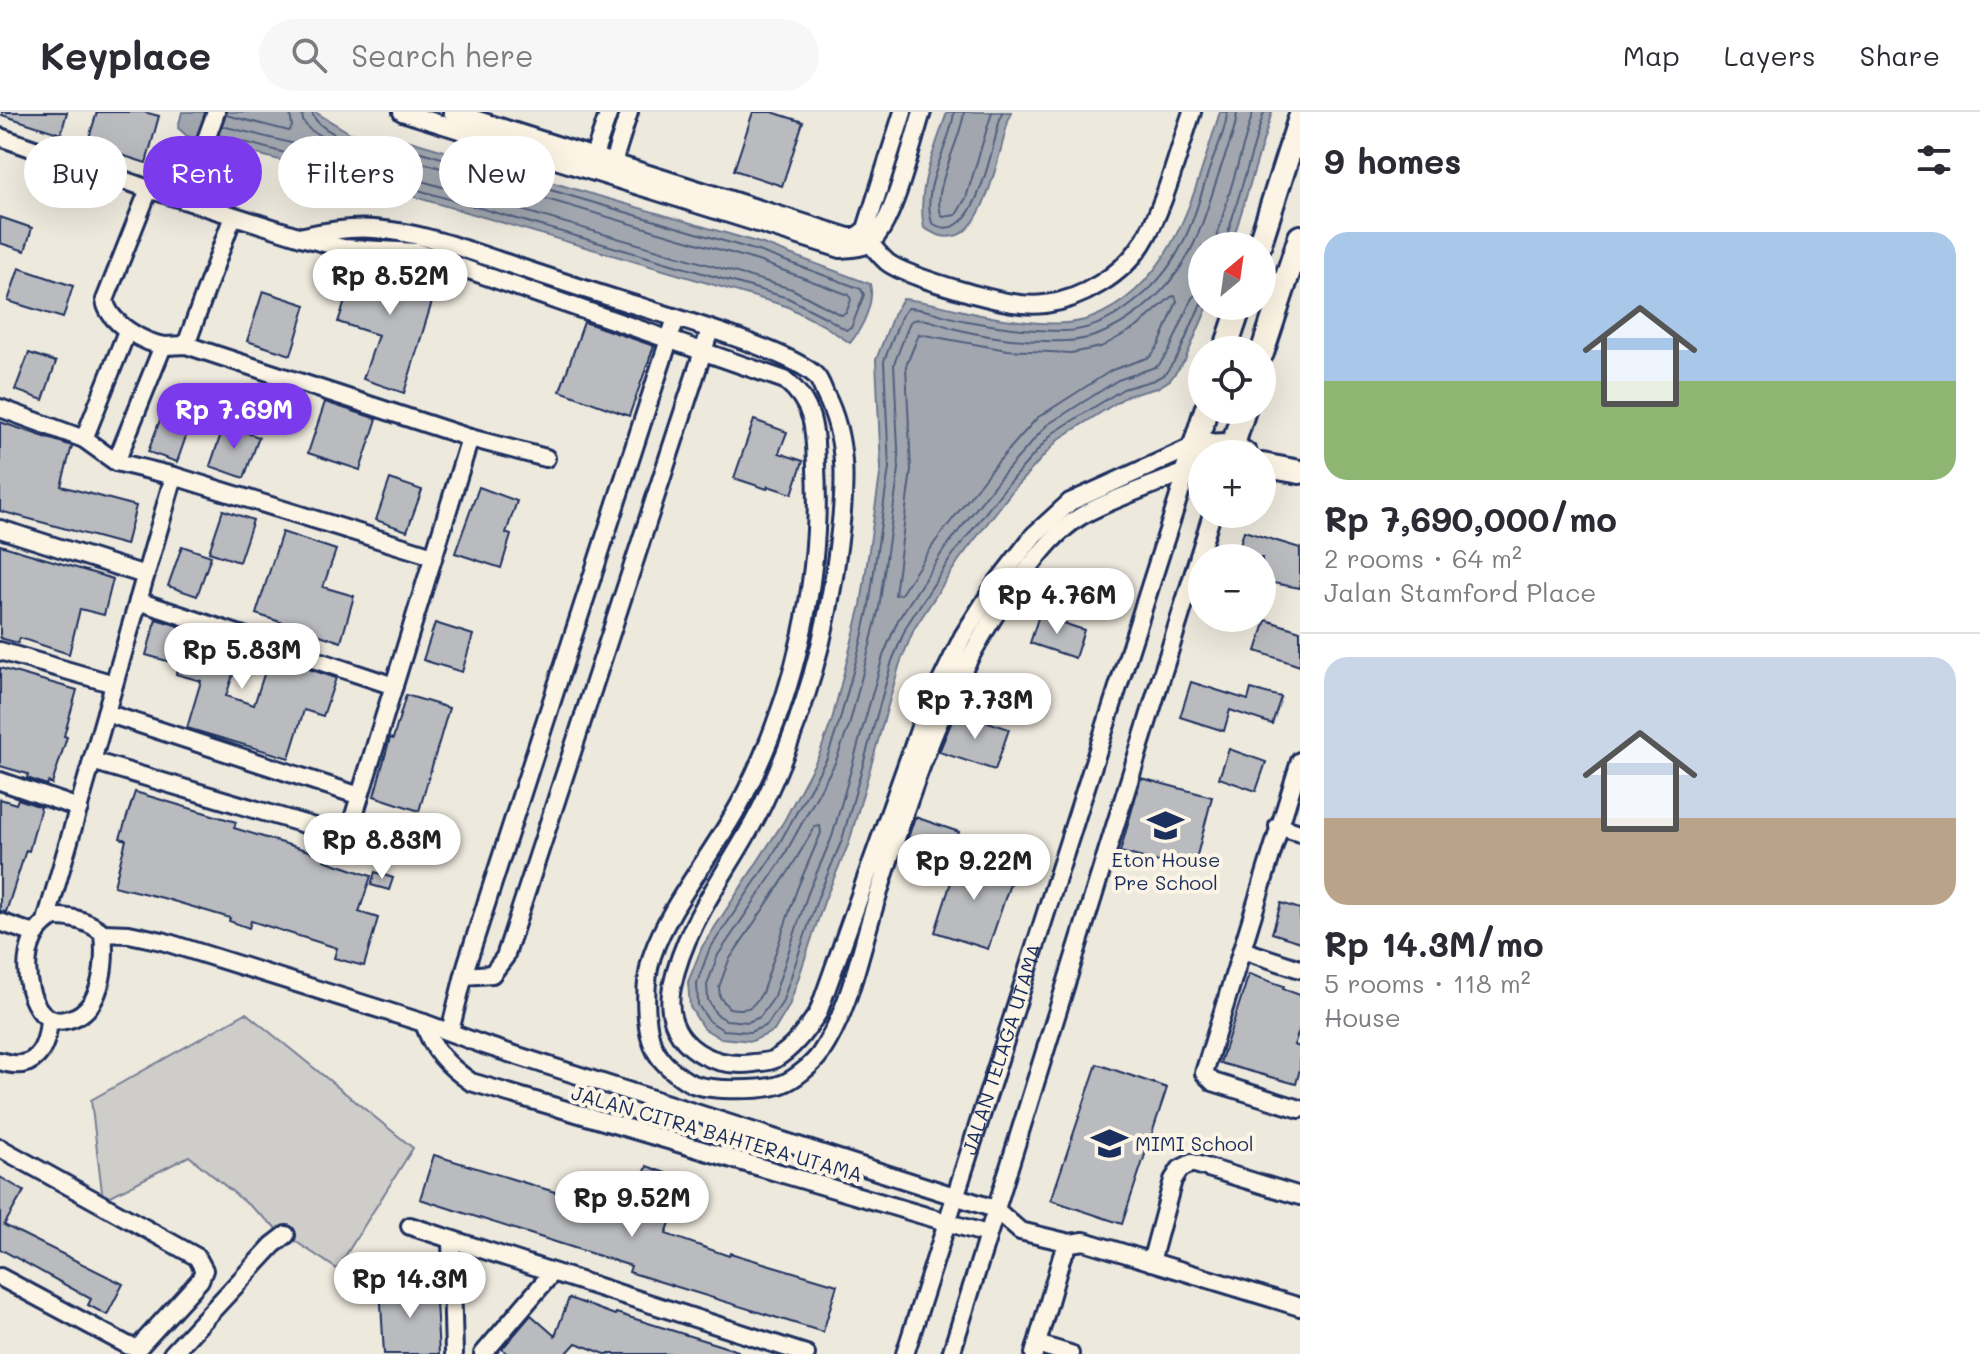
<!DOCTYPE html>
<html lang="en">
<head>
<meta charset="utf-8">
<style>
	body { margin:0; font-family:Mali,sans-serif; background:#f7f7f7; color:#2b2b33; height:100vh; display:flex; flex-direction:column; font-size:30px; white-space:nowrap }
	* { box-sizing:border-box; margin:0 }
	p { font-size:26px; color:#7c7c81 }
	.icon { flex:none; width:44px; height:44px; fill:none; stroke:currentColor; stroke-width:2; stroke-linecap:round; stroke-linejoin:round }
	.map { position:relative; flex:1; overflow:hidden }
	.details { display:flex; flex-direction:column; background:#fff; width:680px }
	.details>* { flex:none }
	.hud { position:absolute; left:24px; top:24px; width:760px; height:72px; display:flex; gap:16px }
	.needle { width:52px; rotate:29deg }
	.controls { position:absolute; left:1188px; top:120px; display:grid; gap:16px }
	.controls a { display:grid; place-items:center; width:88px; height:88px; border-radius:50%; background:#fff; box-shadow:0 8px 32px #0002; font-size:40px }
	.price { position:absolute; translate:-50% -68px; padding:0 18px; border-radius:28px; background:#fff; color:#222; font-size:26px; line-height:52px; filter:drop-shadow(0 2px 4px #0008) }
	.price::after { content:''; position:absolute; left:50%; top:48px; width:24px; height:18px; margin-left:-12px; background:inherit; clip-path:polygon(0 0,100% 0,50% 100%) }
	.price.current { background:#7c3aed; color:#fff }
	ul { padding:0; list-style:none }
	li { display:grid; align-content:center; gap:16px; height:424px; padding:0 24px }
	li+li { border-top:2px solid #e1e1e2 }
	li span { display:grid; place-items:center; height:248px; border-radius:24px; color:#555 }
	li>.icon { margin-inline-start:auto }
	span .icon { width:144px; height:144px; fill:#fffc; stroke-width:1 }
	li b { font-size:34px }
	h2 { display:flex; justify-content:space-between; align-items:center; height:96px; padding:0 24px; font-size:34px }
	.chip { padding:0 28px; border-radius:36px; background:#fff; box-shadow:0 8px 32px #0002; font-size:28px; line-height:72px }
	.chip.current { background:#7c3aed; color:#fff }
	header { display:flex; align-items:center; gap:48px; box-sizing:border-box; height:112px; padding:0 40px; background:#fff; border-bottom:2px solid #e1e1e2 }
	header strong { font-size:38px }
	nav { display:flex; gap:44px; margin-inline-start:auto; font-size:28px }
	.search { width:560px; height:72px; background:#f7f7f7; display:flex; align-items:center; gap:20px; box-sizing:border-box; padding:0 28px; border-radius:44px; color:#7c7c81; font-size:30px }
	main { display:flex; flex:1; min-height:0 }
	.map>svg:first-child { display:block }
	.green { fill:#cfcdca; stroke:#757e94; stroke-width:2 }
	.water { fill:#a2a7af; stroke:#6c778f; stroke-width:2 }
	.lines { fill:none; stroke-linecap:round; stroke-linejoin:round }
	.shore { stroke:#515f7e; stroke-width:2 }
	.building { fill:#babbbe; stroke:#1b2f5e; stroke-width:2 }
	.minor-casing { stroke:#1b2f5e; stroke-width:22 }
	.major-casing { stroke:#1b2f5e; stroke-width:28 }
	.minor { stroke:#fcf5e5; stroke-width:16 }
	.major { stroke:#fcf5e5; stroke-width:22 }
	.labels { text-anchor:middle; stroke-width:8; stroke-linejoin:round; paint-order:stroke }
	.poi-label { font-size:20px; fill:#1b2f5e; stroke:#fcf5e5 }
	.street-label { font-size:20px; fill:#1b2f5e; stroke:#fcf5e5 }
</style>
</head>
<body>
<header>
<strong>Keyplace</strong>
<div class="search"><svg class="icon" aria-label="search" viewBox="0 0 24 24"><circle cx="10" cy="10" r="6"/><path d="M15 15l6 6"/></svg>Search here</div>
<nav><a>Map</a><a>Layers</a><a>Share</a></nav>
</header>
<main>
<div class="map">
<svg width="1300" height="1242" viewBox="0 0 1300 1242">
	<rect width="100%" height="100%" fill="#eee9dd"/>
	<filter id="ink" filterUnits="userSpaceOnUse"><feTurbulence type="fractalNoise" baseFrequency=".0125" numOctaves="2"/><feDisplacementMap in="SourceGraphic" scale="16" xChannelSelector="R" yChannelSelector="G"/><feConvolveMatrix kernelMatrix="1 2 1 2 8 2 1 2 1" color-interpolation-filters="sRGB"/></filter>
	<g filter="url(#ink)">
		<polygon class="green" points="246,901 413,1036 337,1157 280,1119 189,1044 103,1088 91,988"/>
		<g class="water">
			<path d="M182 0H315L350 21 372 26 393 24 763 132 870 172C875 190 862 217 850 231L823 213 786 194 357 68 187 24 178 16Z"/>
			<path d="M947 0H1011C1001 28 988 118 954 124 943 127 933 121 924 116 916 76 935 38 947 0Z"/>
			<path d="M1220 0H1272L1231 134H1202V194H1208L1185 248 1170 268 1157 276 1127 284 1059 327 1013 378 959 448 914 517 900 551 849 731 825 787 789 894 774 919 752 929 720 926 703 916 690 895 688 870 702 835 784 709 819 643 832 608 861 493 881 356 876 248 894 201 903 187C940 190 975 205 1012 208 1037 211 1068 215 1091 206 1176 173 1195 76 1220 0Z"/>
		</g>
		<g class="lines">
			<g class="shore">
				<path d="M954 0C950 37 920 74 932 111 977 140 993 27 1002 0"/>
				<path d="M964 0C962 26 928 85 943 105L956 103 966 86 992 0"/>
				<polyline points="226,3 289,19 292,15 290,0"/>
				<polyline points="222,14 344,44 344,38 309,17 303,9 302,0"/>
				<path d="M218 23 360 61 788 186 827 206 846 218 851 216 864 183 861 177 761 140 394 32C387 33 380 34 373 34 356 34 315 17 312 0"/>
				<polygon points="352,41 372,44 393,42 758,149 849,183 851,188 846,201 841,203 792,177 353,49 350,45"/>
				<polyline points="1214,134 1253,0"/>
				<polyline points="1224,134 1264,0"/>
				<path d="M1202 177 1192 186 1169 239 1158 254 1118 268 1047 313 999 367 943 439 898 508 883 544 832 725 808 781 773 887 760 905 748 910 726 908 716 902 708 888 707 873 718 843 780 751 835 651 849 614 870 533 879 496 899 357 894 252 910 210C920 202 944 214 956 217 990 226 1031 230 1066 229 1114 228 1164 185 1187 145 1202 119 1210 87 1220 58 1226 40 1236 19 1237 0"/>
				<polygon points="1171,185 1175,184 1177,189 1159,233 1150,245 1112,258 1037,306 990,359 935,430 901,482 895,483 911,358 906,254 919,222 1007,238 1071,241 1101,235 1137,215"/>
				<path d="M1202 189 1178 244 1165 262 1154 268 1123 277 1053 321 1007 373 952 444 907 513 892 549 842 728 818 785 782 891 767 913 750 920 723 918 709 909 698 893 697 871 709 838 771 746 827 646 839 611 861 530 869 494 889 356 884 249 901 205 908 196C928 196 947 206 967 209 999 215 1032 219 1064 219 1109 219 1159 176 1179 138 1193 113 1200 85 1209 58 1215 40 1226 19 1227 0"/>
				<path d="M820 714 821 721 797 777 762 881C752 897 748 899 729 896L720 885 719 875 729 848 789 759 815 715Z"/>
			</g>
		</g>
		<g class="building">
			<polygon points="2,0 67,0 61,22 2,3"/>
			<polygon points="97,0 144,0 159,4 146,51 87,32"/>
			<polygon points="753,0 772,0 803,10 782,74 734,58"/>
			<polygon points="0,105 32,116 25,139 0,131"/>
			<polygon points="359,148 389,150 439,167 404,281 363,267 378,223 338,210"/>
			<polygon points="19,156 73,174 63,206 8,189"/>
			<polygon points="263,179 306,193 291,243 247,229"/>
			<polygon points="584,210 654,234 629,304 560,279"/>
			<polygon points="29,241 56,250 43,288 15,278"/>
			<polygon points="325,290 377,307 360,358 308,341"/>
			<polygon points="163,300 191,310 177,350 148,340"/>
			<polygon points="754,308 787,320 779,341 803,349 792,382 768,374 767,377 734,366"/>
			<polygon points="0,310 72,334 61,374 136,394 126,433 0,399"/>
			<polygon points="224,313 259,325 244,366 210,354"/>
			<polygon points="390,367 422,378 407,419 376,408"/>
			<polygon points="479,375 517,389 506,421 511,423 501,456 455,441"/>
			<polygon points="223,398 253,408 239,450 209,440"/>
			<polygon points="1244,419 1300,436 1300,476 1262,469 1262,446 1236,446"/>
			<polygon points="282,420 336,438 323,475 354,484 341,530 256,502"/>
			<polygon points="0,433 113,467 104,503 80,497 69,542 20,526 18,531 0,526"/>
			<polygon points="182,434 211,444 197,484 168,474"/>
			<polygon points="1039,503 1084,518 1075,546 1030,531"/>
			<polygon points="156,507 185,516 184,519 242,535 226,584 254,593 270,544 336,566 323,604 304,598 289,646 187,616 201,569 176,562 178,552 146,543"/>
			<polygon points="1266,508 1300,519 1300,554 1256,539"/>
			<polygon points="435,511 473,523 462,560 423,548"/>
			<polygon points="0,556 77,578 64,624 67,625 52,672 48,670 47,673 27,666 28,662 0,654"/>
			<polygon points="1191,570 1248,588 1251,577 1281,585 1272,612 1230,598 1224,619 1180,605"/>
			<polygon points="406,583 449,596 419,699 374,684 390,626 393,627"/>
			<polygon points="956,599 1009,617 995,658 939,640"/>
			<polygon points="1229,637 1266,650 1256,679 1219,666"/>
			<polygon points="1141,666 1212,685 1193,759 1120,740"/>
			<polygon points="135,680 236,710 234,716 325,744 324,748 371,764 359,800 378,806 364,854 334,846 337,836 251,809 249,816 229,809 230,806 163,786 114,774 126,728 120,726"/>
			<polygon points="0,687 16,692 18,687 41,695 29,739 26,738 6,800 0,799"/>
			<polygon points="915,705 959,720 949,750 905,735"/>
			<polygon points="960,742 1014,760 988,837 935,820"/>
			<polygon points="375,760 393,766 389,778 371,773"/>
			<polygon points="1281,791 1300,797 1300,830 1272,821"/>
			<polygon points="1249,862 1284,874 1283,877 1300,883 1300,916 1294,933 1300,935 1300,957 1296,972 1220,951"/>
			<polygon points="1097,952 1167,976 1122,1112 1051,1088"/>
			<polygon points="434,1043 630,1103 647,1054 685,1068 666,1122 729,1144 730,1141 837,1173 823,1220 629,1160 631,1154 420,1087"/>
			<polygon points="0,1065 24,1079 4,1113 123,1172 107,1203 88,1193 91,1187 0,1137"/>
			<polygon points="435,1172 439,1242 384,1242 380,1175"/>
			<polygon points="569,1186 615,1203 616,1201 738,1239 737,1242 605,1242 576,1231 566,1242 508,1242 502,1237 531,1203 555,1224"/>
		</g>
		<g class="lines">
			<defs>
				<g id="minor">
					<path d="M402 0 841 137C851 136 863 136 871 130 894 111 912 30 922 0"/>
					<polyline points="452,0 848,125 856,125 866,117 903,0"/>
					<path d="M0 25 149 77 301 125 343 136 417 140 785 268C815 292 815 319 816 356 822 467 795 581 746 680 720 734 670 790 652 844 644 870 642 925 661 947 667 955 683 968 693 972 711 979 764 979 782 972 794 968 813 952 820 942 850 898 860 839 876 789 912 675 949 557 1024 462 1040 441 1058 418 1081 404 1110 387 1155 373 1187 359"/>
					<polyline points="590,55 609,0"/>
					<polyline points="610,60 629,0"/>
					<path d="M149 77 105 188C108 211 145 232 166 234 172 234 179 233 186 233L470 326 546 346"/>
					<polyline points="184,88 216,0"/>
					<path d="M863 122C870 131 878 142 887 150 902 162 953 176 973 182 996 188 1021 195 1045 192 1081 188 1123 162 1142 132 1164 97 1178 40 1192 0"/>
					<path d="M304 124C327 119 350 115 374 117 417 120 456 134 497 148 542 163 586 178 632 192 669 204 792 239 816 264 820 268 823 277 825 282 849 328 845 379 839 428 828 523 804 605 763 692 734 753 686 806 672 875 661 927 707 958 754 951 761 950 769 950 775 947 794 936 806 918 818 901L924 604 963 524 996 472 1034 423 1070 390 1194 334"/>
					<polyline points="186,233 233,104"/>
					<polyline points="0,296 84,327 116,350 174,364 433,444"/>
					<polyline points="84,327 127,219"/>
					<polyline points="116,350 163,234"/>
					<polyline points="0,417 145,463"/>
					<polyline points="138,489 394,574"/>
					<polyline points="0,539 114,572"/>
					<polyline points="106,601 360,684"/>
					<polyline points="92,649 399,740"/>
					<polyline points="1300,649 1204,961 1213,970 1300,997"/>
					<polyline points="0,669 79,696"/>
					<polyline points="1278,714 1300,721"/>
					<polyline points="348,723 470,326"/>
					<path d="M56 805C73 805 90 810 103 821 106 851 103 902 65 908 57 910 48 907 42 901 20 877 21 817 56 805Z"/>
					<polyline points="46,809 174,364"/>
					<polyline points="0,810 35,822"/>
					<polyline points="103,821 129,822 162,829 424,911"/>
					<polyline points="1242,838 1300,857"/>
					<polyline points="464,864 492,862 505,845 710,218"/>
					<polyline points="450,919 467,851 676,206"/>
					<path d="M0 949C35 961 47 938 49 907"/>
					<polyline points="0,1036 197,1145 204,1158 200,1168 138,1236 129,1234 0,1165"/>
					<polyline points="410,1114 806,1242"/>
					<path d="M987 1122 471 970C448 954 432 938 424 911L484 933 995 1097 1020 1119 1070 1131"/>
					<polyline points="451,1128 454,1242"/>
					<polyline points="1151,1150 1173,1068 1180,1057 1192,1051 1300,1084"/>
					<polyline points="1037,1232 1070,1242"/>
					<polyline points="172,1242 273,1133 286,1123"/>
					<polyline points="483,1242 552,1161"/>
					<path id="s1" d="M905 1242 1187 359"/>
					<polyline points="951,1242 1212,402"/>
					<polyline points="1034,1242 1062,1144 1070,1131 1084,1129 1300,1195"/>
				</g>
				<g id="major">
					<polyline points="1259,134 1300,6"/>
					<polyline points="1225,238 1240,194"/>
					<polyline points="1262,241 1300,125"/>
					<polyline points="1194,334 1232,333 1245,342"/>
					<polyline points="1230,342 1244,298"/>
					<polyline points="1262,353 1300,360"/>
					<polyline points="1202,359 1187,359 1206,298"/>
				</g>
			</defs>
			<use href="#minor" class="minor-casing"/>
			<use href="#major" class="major-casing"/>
			<use href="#minor" class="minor"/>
			<use href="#major" class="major"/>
		</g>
	</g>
	<defs>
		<symbol id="school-bare" viewBox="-9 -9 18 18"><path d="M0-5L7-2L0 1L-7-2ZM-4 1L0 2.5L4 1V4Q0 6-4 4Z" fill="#1b2f5e" stroke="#fcf5e5" stroke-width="2.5" paint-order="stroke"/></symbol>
	</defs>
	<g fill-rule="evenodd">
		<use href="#school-bare" x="1140" y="688" width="51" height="51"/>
		<use href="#school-bare" x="1084" y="1006" width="51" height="51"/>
	</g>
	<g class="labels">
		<g class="poi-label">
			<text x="1166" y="755">Eton House<tspan x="1166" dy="23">Pre School</tspan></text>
			<text x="1135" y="1039" text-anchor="start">MIMI School</text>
		</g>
		<g class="street-label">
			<text dy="7" stroke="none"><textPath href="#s1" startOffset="320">JALAN TELAGA UTAMA</textPath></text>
			<text transform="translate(717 1022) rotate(16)" y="7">JALAN CITRA BAHTERA UTAMA</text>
		</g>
	</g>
</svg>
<div class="controls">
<a><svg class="needle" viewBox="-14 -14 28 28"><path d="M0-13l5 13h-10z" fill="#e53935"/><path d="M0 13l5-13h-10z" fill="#7c7c81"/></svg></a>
<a><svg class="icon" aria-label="locate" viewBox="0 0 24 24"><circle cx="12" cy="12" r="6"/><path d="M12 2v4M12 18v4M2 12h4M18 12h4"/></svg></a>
<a>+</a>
<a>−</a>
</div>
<b class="price" style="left:390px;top:205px">Rp 8.52M</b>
<b class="price current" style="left:234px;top:339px">Rp 7.69M</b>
<b class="price" style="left:1057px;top:524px">Rp 4.76M</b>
<b class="price" style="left:242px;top:579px">Rp 5.83M</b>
<b class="price" style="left:975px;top:629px">Rp 7.73M</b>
<b class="price" style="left:382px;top:769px">Rp 8.83M</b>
<b class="price" style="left:974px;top:790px">Rp 9.22M</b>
<b class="price" style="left:632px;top:1127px">Rp 9.52M</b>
<b class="price" style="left:410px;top:1208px">Rp 14.3M</b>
<div class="hud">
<a class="chip">Buy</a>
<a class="chip current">Rent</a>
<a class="chip">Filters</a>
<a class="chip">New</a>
</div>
</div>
<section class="details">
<h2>9 homes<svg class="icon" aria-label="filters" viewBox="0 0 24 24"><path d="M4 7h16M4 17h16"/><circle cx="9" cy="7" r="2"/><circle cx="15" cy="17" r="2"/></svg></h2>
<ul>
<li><span style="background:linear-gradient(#a9c7e8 60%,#8fb573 0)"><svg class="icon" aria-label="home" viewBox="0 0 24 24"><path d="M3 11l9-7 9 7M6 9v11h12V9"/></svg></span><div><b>Rp 7,690,000/mo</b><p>2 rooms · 64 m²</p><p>Jalan Stamford Place</p></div></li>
<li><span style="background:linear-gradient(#c9d6e8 65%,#b9a48a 0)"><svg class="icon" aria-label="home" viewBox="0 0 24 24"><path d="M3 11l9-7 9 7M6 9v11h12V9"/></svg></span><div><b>Rp 14.3M/mo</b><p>5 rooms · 118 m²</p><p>House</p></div></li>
</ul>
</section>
</main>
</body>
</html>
